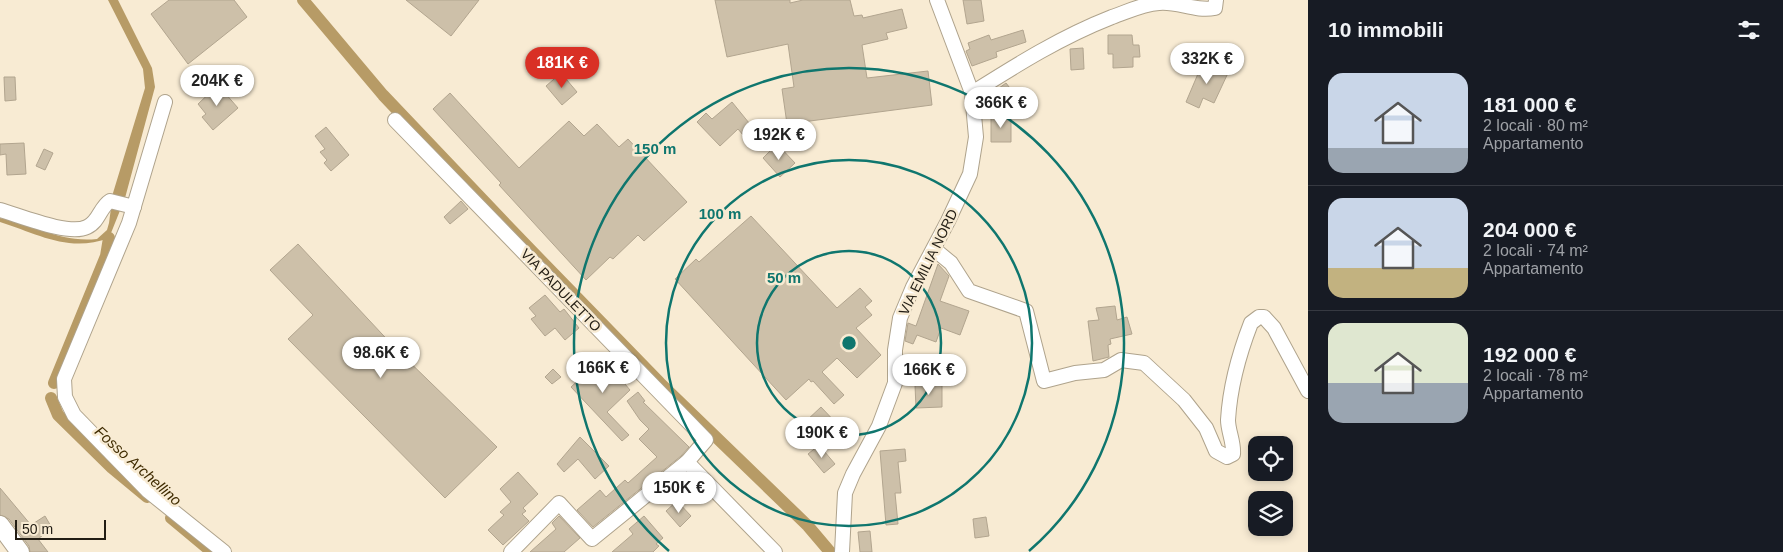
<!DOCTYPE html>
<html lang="it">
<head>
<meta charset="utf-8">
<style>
	body { margin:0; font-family:Arial,sans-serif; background:#242831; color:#f1f3f6; height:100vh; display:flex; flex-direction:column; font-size:19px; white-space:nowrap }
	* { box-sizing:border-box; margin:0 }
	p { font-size:16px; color:#9ea1a6 }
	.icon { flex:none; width:28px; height:28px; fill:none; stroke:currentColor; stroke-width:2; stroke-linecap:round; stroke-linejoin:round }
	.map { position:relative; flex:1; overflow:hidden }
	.sheet { display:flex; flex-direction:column; background:#171b24; width:475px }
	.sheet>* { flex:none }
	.tools { position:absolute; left:1248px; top:436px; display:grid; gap:10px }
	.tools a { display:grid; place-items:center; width:45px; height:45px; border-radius:10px; background:#171b24; box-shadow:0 2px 8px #0003; font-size:25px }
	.scale { position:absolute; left:15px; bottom:12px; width:91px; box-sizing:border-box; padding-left:5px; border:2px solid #221d14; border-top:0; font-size:14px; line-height:18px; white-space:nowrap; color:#221d14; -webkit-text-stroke:4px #f8ebd3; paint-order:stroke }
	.price { position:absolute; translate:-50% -42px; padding:0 11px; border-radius:18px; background:#fff; color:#222; font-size:16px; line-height:32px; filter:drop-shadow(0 1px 2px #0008) }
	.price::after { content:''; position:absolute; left:50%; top:30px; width:15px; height:11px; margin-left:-8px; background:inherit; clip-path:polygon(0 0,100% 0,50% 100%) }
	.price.active { background:#d93025; color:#fff }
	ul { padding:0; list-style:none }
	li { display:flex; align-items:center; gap:15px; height:125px; padding:0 20px }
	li+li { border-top:1px solid #363941 }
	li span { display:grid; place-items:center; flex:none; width:140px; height:100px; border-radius:15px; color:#555 }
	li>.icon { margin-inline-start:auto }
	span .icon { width:60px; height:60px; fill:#fffc; stroke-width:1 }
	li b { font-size:21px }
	h2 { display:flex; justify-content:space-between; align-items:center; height:60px; padding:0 20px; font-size:21px }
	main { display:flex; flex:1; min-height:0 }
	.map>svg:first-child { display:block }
	.water { fill:#b79b66 }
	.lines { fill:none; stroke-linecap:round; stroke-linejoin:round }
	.canal { stroke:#b79b66; stroke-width:12 }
	.building { fill:#cdc0a9; stroke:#b2a58f }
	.minor-casing { stroke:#afa38c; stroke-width:16 }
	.tertiary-casing { stroke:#afa38c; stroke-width:20 }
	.minor { stroke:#fff; stroke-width:14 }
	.tertiary { stroke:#fff; stroke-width:18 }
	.ring { fill:none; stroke:#0f766e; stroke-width:2.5 }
	.labels { text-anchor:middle; stroke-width:5; stroke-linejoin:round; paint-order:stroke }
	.street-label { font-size:14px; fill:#221d14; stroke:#f8ebd3 }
	.water-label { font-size:15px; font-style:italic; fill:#3f2b00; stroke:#f8ebd3 }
	.centre { fill:#0f766e; stroke:#f8ebd3; stroke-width:2.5 }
	.ring-label { font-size:15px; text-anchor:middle; font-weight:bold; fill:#0f766e; stroke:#f8ebd3; stroke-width:5; stroke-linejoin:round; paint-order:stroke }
</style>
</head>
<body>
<main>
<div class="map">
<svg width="1308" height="552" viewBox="0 0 1308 552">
	<rect width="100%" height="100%" fill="#f8ebd3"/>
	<path class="water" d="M108 0H118L152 68 155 87 125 198 109 238C69 253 38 234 0 222V218C36 224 59 243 97 239L107 230 109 223 113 193 145 88 143 69Z"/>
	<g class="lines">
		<g class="canal">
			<polyline points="303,0 383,95 521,240 660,383 808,526 830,552"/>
			<polyline points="54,383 106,256 109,238"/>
			<polyline points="51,398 58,415 112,468 147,497"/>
			<polyline points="171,518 212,552"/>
		</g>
	</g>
	<g class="building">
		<polygon points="169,0 234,0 247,17 188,64 151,14"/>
		<polygon points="406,0 479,0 451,36"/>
		<polygon points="715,0 790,0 790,3 803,0 850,0 854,16 862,15 863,18 902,9 907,28 886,33 888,39 862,45 867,78 928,71 932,105 787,124 782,89 794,87 788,44 727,57"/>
		<polygon points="963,0 981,0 984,21 967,24"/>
		<polygon points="1023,30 1026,42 996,52 997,57 972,66 966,51 970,49 968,43 989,35 991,40"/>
		<polygon points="1108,35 1132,35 1133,45 1139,45 1140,57 1133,57 1133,67 1113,68 1113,54 1108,54"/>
		<polygon points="1083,48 1084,69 1071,70 1070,49"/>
		<polygon points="1203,62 1228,73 1214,103 1203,98 1199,108 1186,102"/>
		<polygon points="561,73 577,92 562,105 546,86"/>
		<polygon points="4,77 15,77 16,100 5,101"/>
		<polygon points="1006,83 1013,92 1001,100 995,91"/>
		<polygon points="218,85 238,108 213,130 202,117 206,114 198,104"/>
		<polygon points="450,93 519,168 569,121 584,136 597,124 619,147 628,139 687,202 644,241 638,235 613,259 610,257 586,280 499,185 501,183 433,109"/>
		<polygon points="732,102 758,134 749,142 738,129 720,146 697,122 706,113 712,119"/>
		<polygon points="991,115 1011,116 1011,142 991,142"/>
		<polygon points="326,127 349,155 331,171 324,163 327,160 320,152 325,149 315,136"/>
		<polygon points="24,143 26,174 7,175 6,154 0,155 0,144"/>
		<polygon points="777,144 795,163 780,177 763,158"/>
		<polygon points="44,149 53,153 45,170 36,166"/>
		<polygon points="461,201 468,209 450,224 444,217"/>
		<polygon points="751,216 837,308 860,288 872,301 865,307 872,315 856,328 881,355 857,378 837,358 822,372 844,395 834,404 813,381 811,382 809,379 786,400 675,279 696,259 699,262"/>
		<polygon points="298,244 396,349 497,447 445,498 288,339 313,315 270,270"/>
		<polygon points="938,264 949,276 940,301 969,311 960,335 941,328 936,342 917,335 913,344 905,341 908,323 916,326"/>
		<polygon points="545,295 560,312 564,309 579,328 565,340 555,328 545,336 531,319 536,316 529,308"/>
		<polygon points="1115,306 1117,320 1127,317 1132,334 1110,339 1111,344 1108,345 1109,357 1093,361 1088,321 1099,320 1096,308"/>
		<polygon points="599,361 605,368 609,365 630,390 607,412 629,435 622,441 571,387"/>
		<polygon points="553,369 561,377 552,384 545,377"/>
		<polygon points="942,384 942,407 916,408 915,385"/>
		<polygon points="638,392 645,401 643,402 689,447 681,456 593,527 577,510 600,490 606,497 625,480 628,483 657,457 639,439 649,429 640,420 627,401"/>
		<polygon points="821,407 838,425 821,440 805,422"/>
		<polygon points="580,437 609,466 595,479 578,459 564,472 557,464"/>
		<polygon points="819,445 835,464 824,473 808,454"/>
		<polygon points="905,449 906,461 898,462 901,493 895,493 898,524 886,525 880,451"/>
		<polygon points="518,472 538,494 523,508 526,511 522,514 529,521 503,545 488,530 504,515 500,512 511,502 500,489"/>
		<polygon points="0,488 31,525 45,516 52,528 38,539 48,552 30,552 29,546 9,519 0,515"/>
		<polygon points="677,501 691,516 680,527 666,511"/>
		<polygon points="559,516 580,538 564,552 530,552 556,529 552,523"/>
		<polygon points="644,516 663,538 656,544 659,546 653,552 612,552 633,534 629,529"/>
		<polygon points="986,517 989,536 975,538 973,519"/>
		<polygon points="870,531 872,552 860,552 858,532"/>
	</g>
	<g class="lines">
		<defs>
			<g id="minor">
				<path d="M972 93C1018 64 1061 37 1112 17 1127 12 1142 4 1159 3 1178 1 1195 12 1215 8L1216 0"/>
				<polyline points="165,102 129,223 64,379 65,397 74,415 148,491 224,552"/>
				<polyline points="395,120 706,440 687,462 592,539 559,503 511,552"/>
				<path d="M0 210C21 216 69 236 87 227 99 222 100 207 110 201L134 207"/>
				<path d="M934 249 951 263 969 291 1026 311 1044 381 1075 373 1104 370 1121 360 1144 363 1184 400 1206 428 1216 451 1227 457 1233 454C1234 442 1228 431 1228 420 1230 386 1239 354 1251 323L1259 317H1264L1274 328 1308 391"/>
				<polyline points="687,462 775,552"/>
				<polyline points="842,552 845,493 853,474 879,426 895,383 895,350 900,318 913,287 948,221 970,174 976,137 972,93 937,0"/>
			</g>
			<polyline id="tertiary" points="0,525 20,552"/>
		</defs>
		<use href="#minor" class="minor-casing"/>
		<use href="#tertiary" class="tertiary-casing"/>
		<use href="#minor" class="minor"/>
		<use href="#tertiary" class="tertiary"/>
	</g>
	<g class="ring">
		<circle cx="849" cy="343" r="92"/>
		<circle cx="849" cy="343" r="183"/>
		<path d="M669 551A275 275 0 1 1 1029 551"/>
	</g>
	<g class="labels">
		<g class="street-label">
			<text transform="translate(928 262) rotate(-64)" y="5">VIA EMILIA NORD</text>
			<text transform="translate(561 290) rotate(46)" y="5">VIA PADULETTO</text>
		</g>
		<g class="water-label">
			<text transform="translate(138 466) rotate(42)" y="5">Fosso Archellino</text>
		</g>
	</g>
	<circle cx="849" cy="343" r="8" class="centre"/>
	<g class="ring-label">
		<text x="655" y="154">150 m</text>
		<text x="720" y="219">100 m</text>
		<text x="784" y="283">50 m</text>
	</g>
</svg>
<div class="tools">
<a><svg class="icon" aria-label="locate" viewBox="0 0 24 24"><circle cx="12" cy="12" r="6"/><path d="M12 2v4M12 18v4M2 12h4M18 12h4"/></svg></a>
<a><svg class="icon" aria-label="layers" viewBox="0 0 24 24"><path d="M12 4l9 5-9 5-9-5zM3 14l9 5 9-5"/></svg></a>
</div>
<div class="scale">50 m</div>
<b class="price" style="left:1207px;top:85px">332K €</b>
<b class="price active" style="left:562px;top:89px">181K €</b>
<b class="price" style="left:217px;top:107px">204K €</b>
<b class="price" style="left:1001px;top:129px">366K €</b>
<b class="price" style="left:779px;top:161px">192K €</b>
<b class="price" style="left:381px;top:379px">98.6K €</b>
<b class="price" style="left:603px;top:394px">166K €</b>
<b class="price" style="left:929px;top:396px">166K €</b>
<b class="price" style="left:822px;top:459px">190K €</b>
<b class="price" style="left:679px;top:514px">150K €</b>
</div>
<section class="sheet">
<h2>10 immobili<svg class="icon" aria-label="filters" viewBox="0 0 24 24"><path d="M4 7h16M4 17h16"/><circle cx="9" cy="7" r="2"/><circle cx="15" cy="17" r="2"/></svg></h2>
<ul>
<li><span style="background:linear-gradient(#c9d6e8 75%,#9aa5b1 0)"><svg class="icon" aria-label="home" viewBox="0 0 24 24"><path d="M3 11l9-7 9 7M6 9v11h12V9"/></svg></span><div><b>181 000 €</b><p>2 locali · 80 m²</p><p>Appartamento</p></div></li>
<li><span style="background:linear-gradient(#c9d6e8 70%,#c2b280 0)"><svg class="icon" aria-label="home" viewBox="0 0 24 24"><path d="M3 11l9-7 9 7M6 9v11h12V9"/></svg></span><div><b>204 000 €</b><p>2 locali · 74 m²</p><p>Appartamento</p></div></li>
<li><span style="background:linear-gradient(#dfe7d0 60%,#9aa5b1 0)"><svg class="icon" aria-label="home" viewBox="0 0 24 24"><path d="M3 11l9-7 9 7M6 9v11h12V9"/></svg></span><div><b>192 000 €</b><p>2 locali · 78 m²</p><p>Appartamento</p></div></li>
</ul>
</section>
</main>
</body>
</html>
